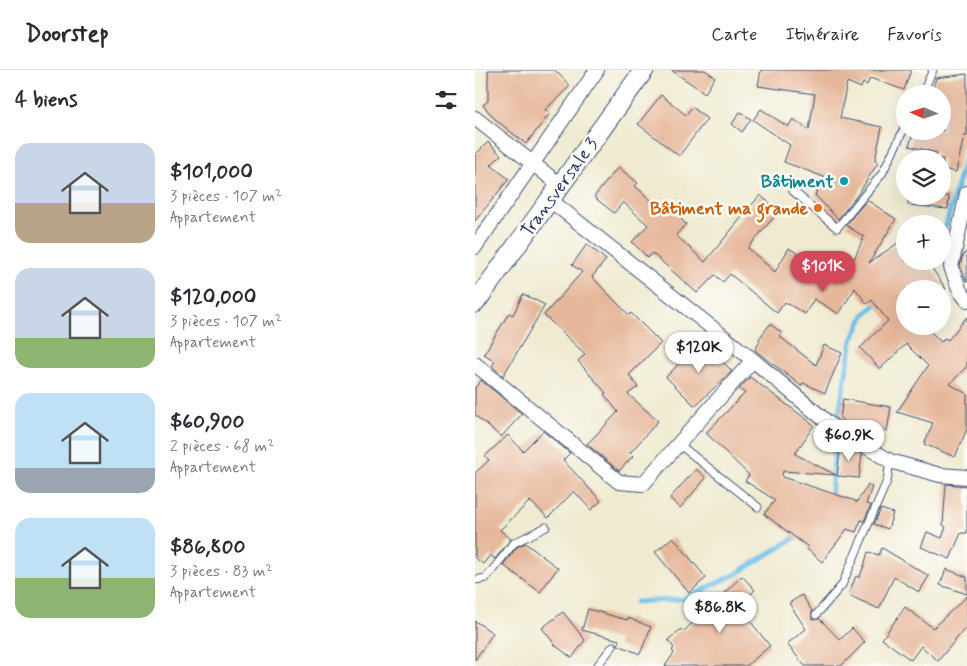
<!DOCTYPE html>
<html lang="fr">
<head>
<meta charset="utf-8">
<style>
	body { margin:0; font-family:Mynerve,sans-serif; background:#f2f2f3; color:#2b2b33; height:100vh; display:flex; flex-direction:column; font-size:19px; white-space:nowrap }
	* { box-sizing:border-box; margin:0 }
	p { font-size:16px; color:#7c7c81 }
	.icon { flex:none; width:28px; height:28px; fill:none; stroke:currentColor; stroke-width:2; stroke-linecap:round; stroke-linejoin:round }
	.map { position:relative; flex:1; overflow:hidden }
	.side { display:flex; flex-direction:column; background:#fff; width:475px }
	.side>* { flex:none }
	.needle { width:32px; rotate:273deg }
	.buttons { position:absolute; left:421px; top:15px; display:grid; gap:10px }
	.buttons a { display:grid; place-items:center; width:55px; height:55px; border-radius:50%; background:#fff; box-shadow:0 5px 20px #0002; font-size:25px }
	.price { position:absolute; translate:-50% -42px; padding:0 11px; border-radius:18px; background:#fff; color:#222; font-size:16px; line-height:32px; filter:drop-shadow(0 1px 2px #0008) }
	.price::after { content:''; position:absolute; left:50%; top:30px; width:15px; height:11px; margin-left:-8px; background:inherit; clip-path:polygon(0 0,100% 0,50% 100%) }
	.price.on { background:#d1495b; color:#fff }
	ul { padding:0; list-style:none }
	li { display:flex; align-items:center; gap:15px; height:125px; padding:0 15px }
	li span { display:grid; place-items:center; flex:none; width:140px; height:100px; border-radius:15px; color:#555 }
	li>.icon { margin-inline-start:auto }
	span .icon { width:60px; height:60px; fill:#fffc; stroke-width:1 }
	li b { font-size:21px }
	h2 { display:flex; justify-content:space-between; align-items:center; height:60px; padding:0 15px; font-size:21px }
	header { display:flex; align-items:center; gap:30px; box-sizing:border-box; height:70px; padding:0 25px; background:#fff; border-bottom:1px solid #e1e1e2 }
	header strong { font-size:24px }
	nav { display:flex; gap:28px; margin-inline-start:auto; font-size:18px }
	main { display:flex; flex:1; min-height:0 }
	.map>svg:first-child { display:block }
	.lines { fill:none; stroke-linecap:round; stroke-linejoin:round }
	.stream { stroke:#6bbee7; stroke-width:5 }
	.building { fill:#e6b89b }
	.lane-casing { stroke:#3b4b6f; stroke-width:9 }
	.street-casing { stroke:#3b4b6f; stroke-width:16 }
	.secondary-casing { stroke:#3b4b6f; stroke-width:21 }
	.lane { stroke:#fff; stroke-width:7 }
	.street { stroke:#fff; stroke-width:14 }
	.secondary { stroke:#fff; stroke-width:19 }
	.culture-dot { fill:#0f9aa8; stroke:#fdfcf7; stroke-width:2 }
	.food-dot { fill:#e8710a; stroke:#fdfcf7; stroke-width:2 }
	.labels { text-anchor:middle; stroke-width:5; stroke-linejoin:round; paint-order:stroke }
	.culture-label { font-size:18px; font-weight:bold; fill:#0d838f; stroke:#fdfcf7; text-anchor:end }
	.street-label { font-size:18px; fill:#1b2f5e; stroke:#fdfcf7 }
	.food-label { font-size:18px; font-weight:bold; fill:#c56008; stroke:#fdfcf7; text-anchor:end }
</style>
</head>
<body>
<header>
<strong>Doorstep</strong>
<nav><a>Carte</a><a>Itinéraire</a><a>Favoris</a></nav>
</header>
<main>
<section class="side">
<h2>4 biens<svg class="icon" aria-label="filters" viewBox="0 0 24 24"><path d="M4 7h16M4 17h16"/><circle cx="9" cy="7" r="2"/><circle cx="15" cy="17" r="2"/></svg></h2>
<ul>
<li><span style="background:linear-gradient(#c9d6e8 60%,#b9a48a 0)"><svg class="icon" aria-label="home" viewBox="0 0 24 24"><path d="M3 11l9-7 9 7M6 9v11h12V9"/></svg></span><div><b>$101,000</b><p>3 pièces · 107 m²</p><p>Appartement</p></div></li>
<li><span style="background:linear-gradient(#c9d6e8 70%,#8fb573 0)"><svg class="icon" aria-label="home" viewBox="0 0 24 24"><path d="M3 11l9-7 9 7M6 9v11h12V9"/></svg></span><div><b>$120,000</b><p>3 pièces · 107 m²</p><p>Appartement</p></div></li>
<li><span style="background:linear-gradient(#bfe0f5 75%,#9aa5b1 0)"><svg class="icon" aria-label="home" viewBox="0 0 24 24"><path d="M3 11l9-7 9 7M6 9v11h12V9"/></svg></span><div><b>$60,900</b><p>2 pièces · 68 m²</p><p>Appartement</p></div></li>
<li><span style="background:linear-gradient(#bfe0f5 60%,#8fb573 0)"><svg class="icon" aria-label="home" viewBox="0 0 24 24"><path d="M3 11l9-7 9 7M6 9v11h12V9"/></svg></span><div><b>$86,800</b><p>3 pièces · 83 m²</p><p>Appartement</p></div></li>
</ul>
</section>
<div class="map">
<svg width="492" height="596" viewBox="0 0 492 596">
	<rect width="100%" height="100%" fill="#fdfcf7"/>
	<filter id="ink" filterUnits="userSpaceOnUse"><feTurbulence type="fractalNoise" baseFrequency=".02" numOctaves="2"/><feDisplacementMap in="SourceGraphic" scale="10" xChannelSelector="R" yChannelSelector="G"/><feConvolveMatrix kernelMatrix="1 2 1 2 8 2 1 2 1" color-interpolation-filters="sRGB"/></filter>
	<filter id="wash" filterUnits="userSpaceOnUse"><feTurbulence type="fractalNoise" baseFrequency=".0096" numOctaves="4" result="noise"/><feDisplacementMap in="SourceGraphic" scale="20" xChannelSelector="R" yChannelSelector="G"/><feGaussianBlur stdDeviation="1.12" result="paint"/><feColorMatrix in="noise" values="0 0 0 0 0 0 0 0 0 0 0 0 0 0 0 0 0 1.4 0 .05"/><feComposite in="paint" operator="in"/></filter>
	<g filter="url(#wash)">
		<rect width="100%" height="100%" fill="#efead0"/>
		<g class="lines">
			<g class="stream">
				<polyline points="468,166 492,80"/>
				<polyline points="363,348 377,270 389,245 404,232"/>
				<polyline points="356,428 360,369"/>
				<polyline points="161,532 209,529 261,504 326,464"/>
			</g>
		</g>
		<g id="blocks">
			<g class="building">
				<polygon points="13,0 80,0 95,16 70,40 75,43 51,74 21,50 8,35 13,31"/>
				<polygon points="196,0 230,0 240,7 230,23"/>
				<polygon points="286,0 436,0 429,20 395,8 392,15 388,13 386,18 372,12 365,48 407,57 400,91 403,93 383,124 363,149 340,125 349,107 309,92 315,75 278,50 286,39 313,57 318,49 334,60 340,24 283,16"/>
				<polygon points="492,4 492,66 489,66 481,102 468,99 468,89 460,89 462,83 434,76 439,61 468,61 468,24 456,24 461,8"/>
				<polygon points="186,25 211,45 217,37 232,49 204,86 163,54"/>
				<polygon points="265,42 276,49 267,62 257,54"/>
				<polygon points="13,72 26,85 16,95 34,109 0,151 0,85"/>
				<polygon points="143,97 163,113 160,116 187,140 192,135 211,154 201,165 230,192 285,125 304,141 273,178 300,202 314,178 328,187 326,189 355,206 360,197 372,204 389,167 371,155 392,130 421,149 394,193 430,168 430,191 452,191 471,219 430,219 430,256 450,256 466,272 470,268 473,270 492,247 492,296 475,314 492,324 492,359 480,387 449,374 458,353 422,342 453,296 431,274 405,299 385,278 413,251 397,230 392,234 380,218 364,244 339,229 330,244 310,232 302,243 255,204 248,212 240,205 222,223 177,183 173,188 157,172 173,155 148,132 139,143 119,127"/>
				<polygon points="433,126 474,126 473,139 433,135"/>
				<polygon points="112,174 131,190 117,207 154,245 156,243 186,273 154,305 163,317 153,324 183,351 155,383 158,386 144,401 112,374 143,342 129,324 131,323 103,291 110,284 69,245 107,202 97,195"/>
				<polygon points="492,181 492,212 485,196 487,187"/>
				<polygon points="48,224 70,235 28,306 17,296 20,291 9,284 34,243 38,245"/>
				<polygon points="295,254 307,263 304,266 341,295 349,275 367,283 350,323 328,313 326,316 280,280 285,271 284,269"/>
				<polygon points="226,271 257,301 220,336 191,307"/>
				<polygon points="275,307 339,355 320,384 361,405 308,401 307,407 381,431 381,433 393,415 397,417 391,434 396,435 389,451 386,450 381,462 372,459 347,492 332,479 333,477 289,444 300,430 270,411 274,405 231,363 270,323 264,319"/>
				<polygon points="6,310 47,344 26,367 0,345 0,318"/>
				<polygon points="368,329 416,337 412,361 390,357 389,365 370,353 365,348"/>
				<polygon points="68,361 95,383 88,390 126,431 116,440 99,421 73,448 55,431 25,460 36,469 20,489 15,485 8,494 0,488 0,403 14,390 10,386 33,365 48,381"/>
				<polygon points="366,372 387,384 384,408 362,406"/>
				<polygon points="221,399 231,408 205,438 195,428"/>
				<polygon points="471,414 492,416 492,463 486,463 475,489 446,477 452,462 467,468 471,457 468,455"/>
				<polygon points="406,439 418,443 413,459 399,454"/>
				<polygon points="198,467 231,508 214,523 180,482"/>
				<polygon points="50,473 83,498 65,522 28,495 42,477"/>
				<polygon points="407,478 454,506 444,522 419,507 404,539 373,525 381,506 384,508 389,496 393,482 404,485"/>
				<polygon points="471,499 492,507 492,524 465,515"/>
				<polygon points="267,506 280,520 263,536 295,576 271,596 190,596 199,583 197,580 199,578 193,570 206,559 208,562"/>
				<polygon points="327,525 337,541 337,549 345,549 365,570 377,558 390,572 366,596 330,596 312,574 331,559 314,533"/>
				<polygon points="492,526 492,556 463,591 446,576 436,590 407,569 430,537 458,558"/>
				<polygon points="113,539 152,550 153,548 176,557 165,584 143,575 144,570 107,560"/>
				<polygon points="88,542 110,570 97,588 81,576 67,558"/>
				<polygon points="0,551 18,563 0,590"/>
			</g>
		</g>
	</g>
	<g filter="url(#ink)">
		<use href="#blocks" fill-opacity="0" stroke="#3b4b6f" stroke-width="1"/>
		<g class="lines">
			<defs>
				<g id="lane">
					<polyline points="447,24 458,0"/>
					<polyline points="318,121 362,158 407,104 430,57"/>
					<polyline points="205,375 283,437"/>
					<polyline points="0,510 11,508 39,473 71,457"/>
					<polyline points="341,545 367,515 412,411 415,391"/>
					<polyline points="122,596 138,576"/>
				</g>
				<g id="street">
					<polyline points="0,48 85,115"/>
					<polyline points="492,123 476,197 485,221 492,230"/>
					<polyline points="75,130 278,290 357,356 415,391 465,405 492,407"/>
					<polyline points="0,177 122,0"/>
					<polyline points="0,294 144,412 168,414 278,290"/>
				</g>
				<polyline id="secondary" points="0,233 169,0"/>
			</defs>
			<use href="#lane" class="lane-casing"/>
			<use href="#street" class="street-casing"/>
			<use href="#secondary" class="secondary-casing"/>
			<use href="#lane" class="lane"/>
			<use href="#street" class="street"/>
			<use href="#secondary" class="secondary"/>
		</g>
	</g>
	<circle class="culture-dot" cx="369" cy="111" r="5"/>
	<circle class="food-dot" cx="343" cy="138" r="5"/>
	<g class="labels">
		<g class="culture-label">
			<text x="359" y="117">Bâtiment</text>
		</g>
		<g class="street-label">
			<text transform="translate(84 117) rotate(-54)" y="6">Transversale 3</text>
		</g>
		<g class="food-label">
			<text x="333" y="144">Bâtiment ma grande</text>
		</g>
	</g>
</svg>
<div class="buttons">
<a><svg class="needle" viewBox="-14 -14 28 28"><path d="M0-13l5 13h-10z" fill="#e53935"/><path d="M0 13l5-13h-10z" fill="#7c7c81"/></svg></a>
<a><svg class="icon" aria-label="layers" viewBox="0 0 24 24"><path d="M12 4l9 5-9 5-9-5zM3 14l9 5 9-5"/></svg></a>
<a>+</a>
<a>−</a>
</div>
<b class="price on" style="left:348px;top:223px">$101K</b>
<b class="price" style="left:224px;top:304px">$120K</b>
<b class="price" style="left:374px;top:392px">$60.9K</b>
<b class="price" style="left:245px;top:564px">$86.8K</b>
</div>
</main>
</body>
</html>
